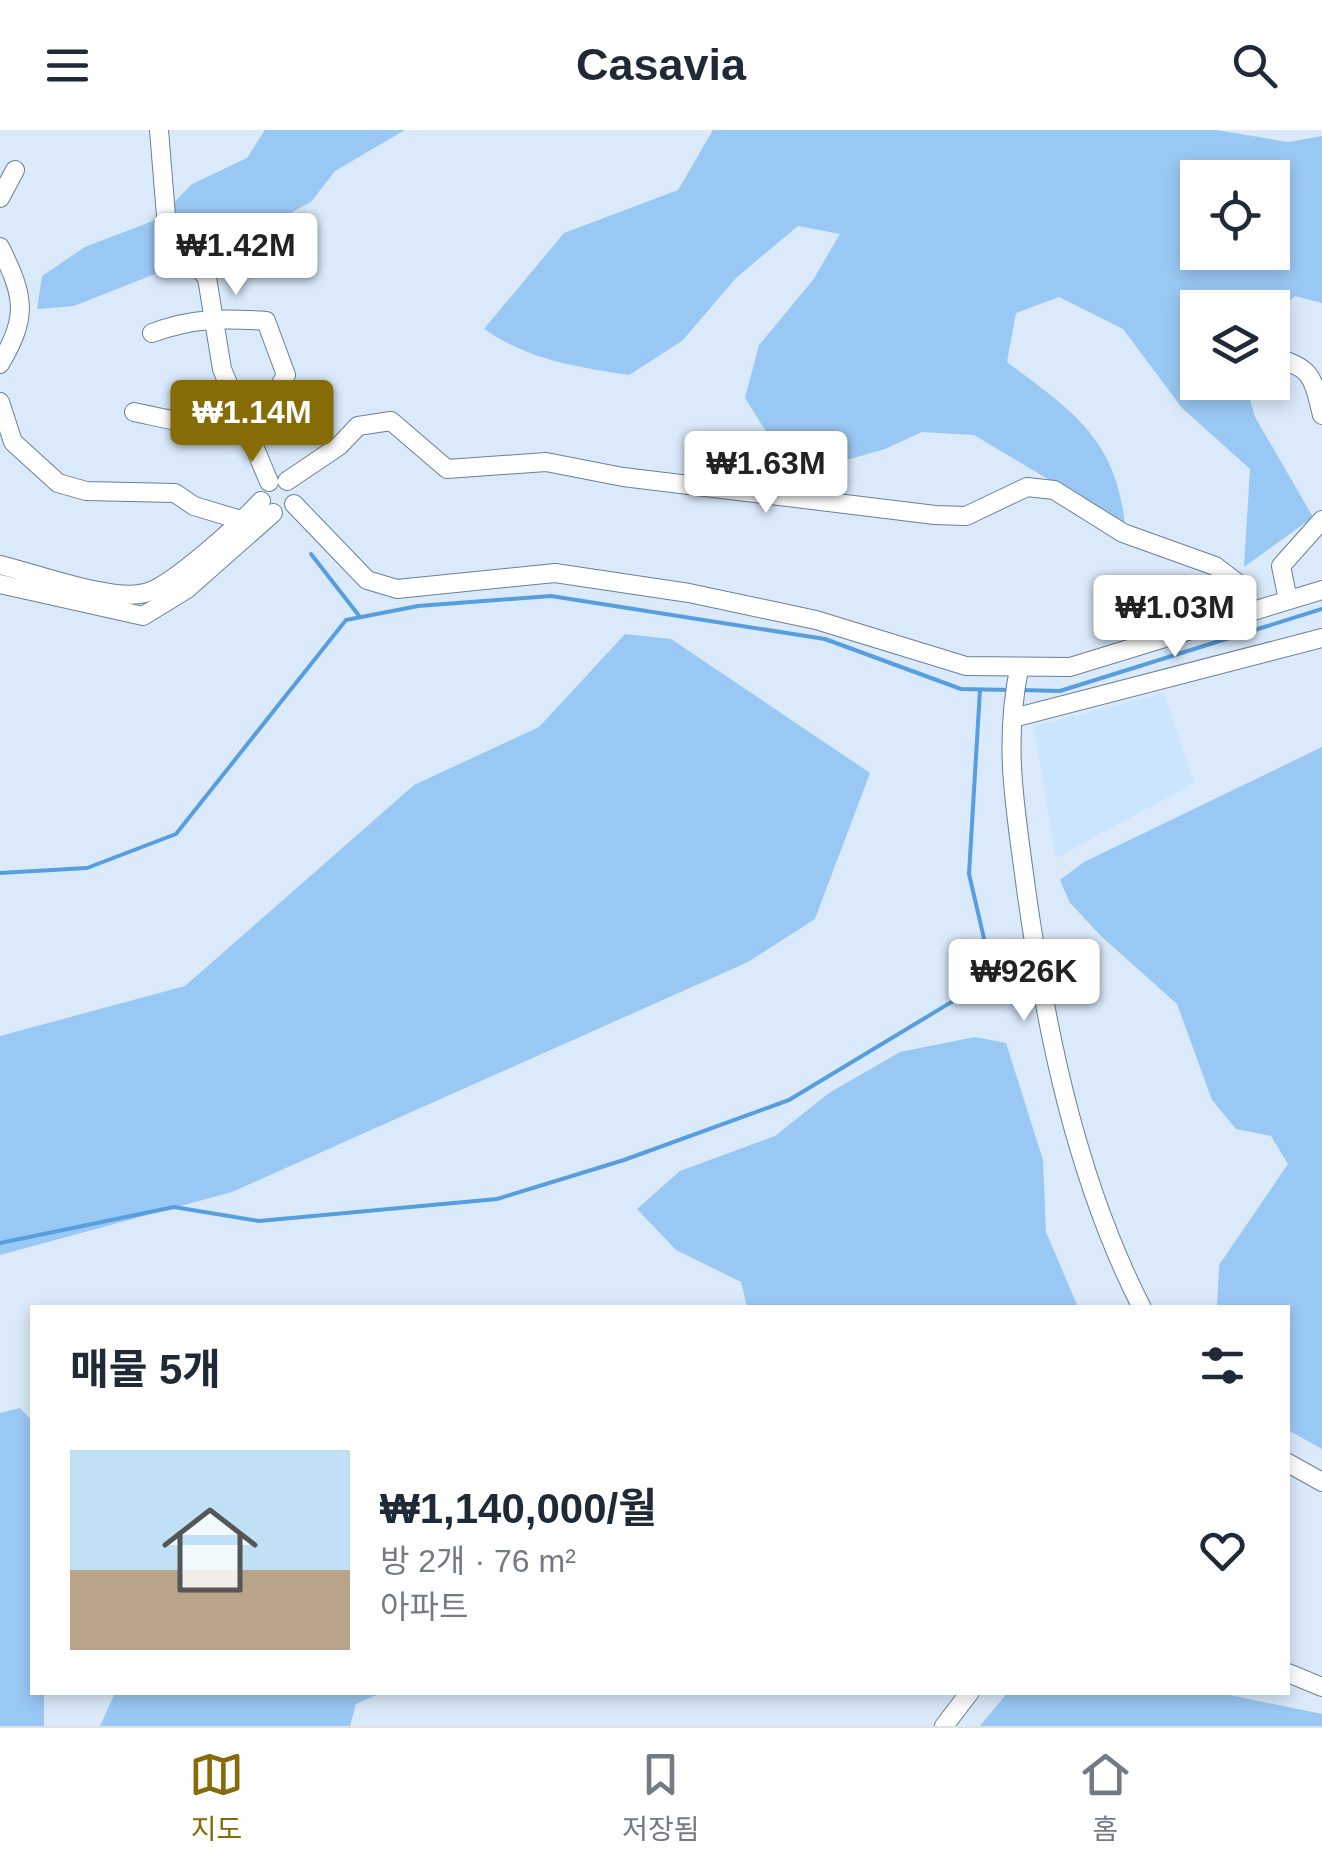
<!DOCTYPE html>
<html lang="ko">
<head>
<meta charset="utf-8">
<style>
	body { margin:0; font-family:Helvetica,"Noto Sans KR",sans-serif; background:#f6f6f7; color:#1f2937; height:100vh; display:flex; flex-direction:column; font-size:38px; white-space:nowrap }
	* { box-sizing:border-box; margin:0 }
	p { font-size:32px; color:#747a83 }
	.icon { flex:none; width:55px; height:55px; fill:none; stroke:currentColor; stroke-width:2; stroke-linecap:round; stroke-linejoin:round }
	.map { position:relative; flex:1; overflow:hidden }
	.drawer { position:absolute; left:30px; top:1175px; width:1260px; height:390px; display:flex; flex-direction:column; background:#fff; border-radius:0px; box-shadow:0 5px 15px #0003 }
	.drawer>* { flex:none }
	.fabs { position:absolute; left:1180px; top:30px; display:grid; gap:20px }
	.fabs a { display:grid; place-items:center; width:110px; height:110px; border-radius:0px; background:#fff; box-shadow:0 5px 15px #0003; font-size:50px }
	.price { position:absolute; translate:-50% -85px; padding:0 22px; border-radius:10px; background:#fff; color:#222; font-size:32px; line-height:65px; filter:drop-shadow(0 2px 5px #0008) }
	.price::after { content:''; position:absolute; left:50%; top:60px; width:30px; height:22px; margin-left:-15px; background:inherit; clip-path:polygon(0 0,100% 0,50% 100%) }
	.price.selected { background:#866b07; color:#fff }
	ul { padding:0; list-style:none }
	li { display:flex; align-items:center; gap:30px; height:250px; padding:0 40px }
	li span { display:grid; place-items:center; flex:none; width:280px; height:200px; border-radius:0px; color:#555 }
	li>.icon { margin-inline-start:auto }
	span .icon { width:120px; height:120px; fill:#fffc; stroke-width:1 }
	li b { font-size:42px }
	h2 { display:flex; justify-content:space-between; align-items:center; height:120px; padding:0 40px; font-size:42px }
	header { display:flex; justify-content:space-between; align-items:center; height:130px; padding:0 40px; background:#fff; font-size:45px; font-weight:600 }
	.tabs { display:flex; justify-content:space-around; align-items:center; height:140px; border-top:2px solid #e0e1e3; background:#fff; font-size:28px; color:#747a83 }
	.tabs a { display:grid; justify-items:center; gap:5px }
	.tabs .selected { color:#866b07 }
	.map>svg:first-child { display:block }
	.built { fill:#cbe5fe }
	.green { fill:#9ac8f4; fill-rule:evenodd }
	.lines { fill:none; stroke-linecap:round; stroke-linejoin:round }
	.stream { stroke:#579ede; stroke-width:4 }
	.minor-casing { stroke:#688097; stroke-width:20 }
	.minor { stroke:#fff; stroke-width:18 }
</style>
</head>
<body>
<header><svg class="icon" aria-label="menu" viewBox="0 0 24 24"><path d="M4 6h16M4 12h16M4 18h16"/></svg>Casavia<svg class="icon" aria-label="search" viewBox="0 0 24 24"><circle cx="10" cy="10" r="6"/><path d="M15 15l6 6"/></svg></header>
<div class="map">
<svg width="1322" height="1596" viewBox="0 0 1322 1596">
	<rect width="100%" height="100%" fill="#daeafa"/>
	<polygon class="built" points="1164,563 1194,653 1056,728 1034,596"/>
	<g class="green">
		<polygon points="265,0 405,0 335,41 311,72 231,114 74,176 37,179 42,146 85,117 158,89 192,54 247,28"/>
		<path d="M713 0H1217L1288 12 1322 6V173L1295 166 1273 187 1272 178H1198V252L1245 253 1255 287 1313 387 1244 437 1250 339 1182 278 1123 199 1059 167 1016 183 1007 232C1072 281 1116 308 1125 395L974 305 922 302 885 319 829 335 777 319 745 268 759 215 813 150 840 104 798 96 737 147 682 211 629 245C576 237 529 230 484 199L564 103 678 60ZM1198 48H1272V122H1198Z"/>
		<polygon points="625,504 671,509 870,643 815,789 748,832 232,1062 0,1125 0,906 185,856 414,655 539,597"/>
		<polygon points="1322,617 1322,1319 1288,1300 1288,1178 1217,1177 1219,1135 1288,1034 1271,1006 1236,999 1212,970 1177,874 1102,807 1070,773 1060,750 1084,732"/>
		<polygon points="975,907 1006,913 1043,1030 1046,1102 1078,1177 747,1177 741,1152 676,1120 637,1079 680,1041 775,1006 829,963 900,922"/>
		<polygon points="20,1278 32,1291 32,1562 44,1563 44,1596 0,1596 0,1283"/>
		<polygon points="1008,1562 1220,1563 1322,1584 1322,1596 980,1596"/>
		<polygon points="115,1563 115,1562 381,1563 356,1574 350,1596 100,1596"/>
	</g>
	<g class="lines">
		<g class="stream">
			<polyline points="311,424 360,487"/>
			<polyline points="0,444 20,450"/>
			<polyline points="1021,560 1060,561 1322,479"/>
			<polyline points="0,743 87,738 176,704 346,490 418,476 551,466 825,509 961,559 1011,560"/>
			<polyline points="0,1113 174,1077 259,1091 497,1069 624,1030 789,970 993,847 969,744 980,560"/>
		</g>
		<defs>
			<g id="minor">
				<polyline points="159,0 167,98 207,148 222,239 269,352"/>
				<polyline points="0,68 15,40"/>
				<path d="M0 117C24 166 29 185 0 234"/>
				<path d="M1272 226C1313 239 1312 245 1322 285"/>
				<polyline points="0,272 13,312 58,353 86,361 175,363 194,376 241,390"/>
				<path d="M134 282C197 295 249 314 286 245L266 191C224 188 192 188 152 203"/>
				<polyline points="287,351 339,316 358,296 391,291 447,339 546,332 623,347 935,385 966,386 1027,357 1054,360 1123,403 1215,436 1240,455 1249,482"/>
				<polyline points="294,374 367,450 397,459 555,443 689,463 816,490 966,536 1070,537 1322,460"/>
				<path d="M0 435C35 443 112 472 145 463 171 457 242 392 261 371"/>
				<polyline points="0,454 143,486 187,459 273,383"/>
				<polyline points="1288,470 1281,436 1322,390"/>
				<path d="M1019 539C1003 618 1016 681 1026 759 1046 900 1076 1049 1142 1178"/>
				<polyline points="1013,588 1322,508"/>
				<polyline points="1288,1333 1322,1352"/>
				<polyline points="1288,1543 1322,1557"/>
				<polyline points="944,1596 970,1562"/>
			</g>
		</defs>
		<use href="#minor" class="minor-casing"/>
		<use href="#minor" class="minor"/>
	</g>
</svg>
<div class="fabs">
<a><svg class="icon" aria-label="locate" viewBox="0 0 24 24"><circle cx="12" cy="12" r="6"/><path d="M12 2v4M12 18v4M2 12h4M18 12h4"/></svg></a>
<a><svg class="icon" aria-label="layers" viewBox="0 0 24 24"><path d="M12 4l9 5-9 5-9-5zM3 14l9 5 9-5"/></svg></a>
</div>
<b class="price" style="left:236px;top:168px">₩1.42M</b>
<b class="price selected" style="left:252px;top:335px">₩1.14M</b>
<b class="price" style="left:766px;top:386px">₩1.63M</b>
<b class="price" style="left:1175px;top:530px">₩1.03M</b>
<b class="price" style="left:1024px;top:894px">₩926K</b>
<section class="drawer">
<h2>매물 5개<svg class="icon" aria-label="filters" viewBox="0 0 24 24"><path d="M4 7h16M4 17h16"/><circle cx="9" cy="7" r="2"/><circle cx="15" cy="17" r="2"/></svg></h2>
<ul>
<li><span style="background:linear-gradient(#bfe0f5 60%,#b9a48a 0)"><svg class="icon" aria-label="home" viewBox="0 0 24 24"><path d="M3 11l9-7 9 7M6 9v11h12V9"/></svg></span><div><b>₩1,140,000/월</b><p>방 2개 · 76 m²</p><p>아파트</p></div><svg class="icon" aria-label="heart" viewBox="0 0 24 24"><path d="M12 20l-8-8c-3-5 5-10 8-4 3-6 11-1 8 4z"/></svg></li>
</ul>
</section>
</div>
<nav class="tabs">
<a class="selected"><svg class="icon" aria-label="map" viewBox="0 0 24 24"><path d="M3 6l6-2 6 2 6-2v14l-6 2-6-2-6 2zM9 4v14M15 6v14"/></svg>지도</a>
<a><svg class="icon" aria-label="saved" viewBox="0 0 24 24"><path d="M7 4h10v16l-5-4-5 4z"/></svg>저장됨</a>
<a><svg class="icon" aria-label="home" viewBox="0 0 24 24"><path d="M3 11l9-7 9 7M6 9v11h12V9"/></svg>홈</a>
</nav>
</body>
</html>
